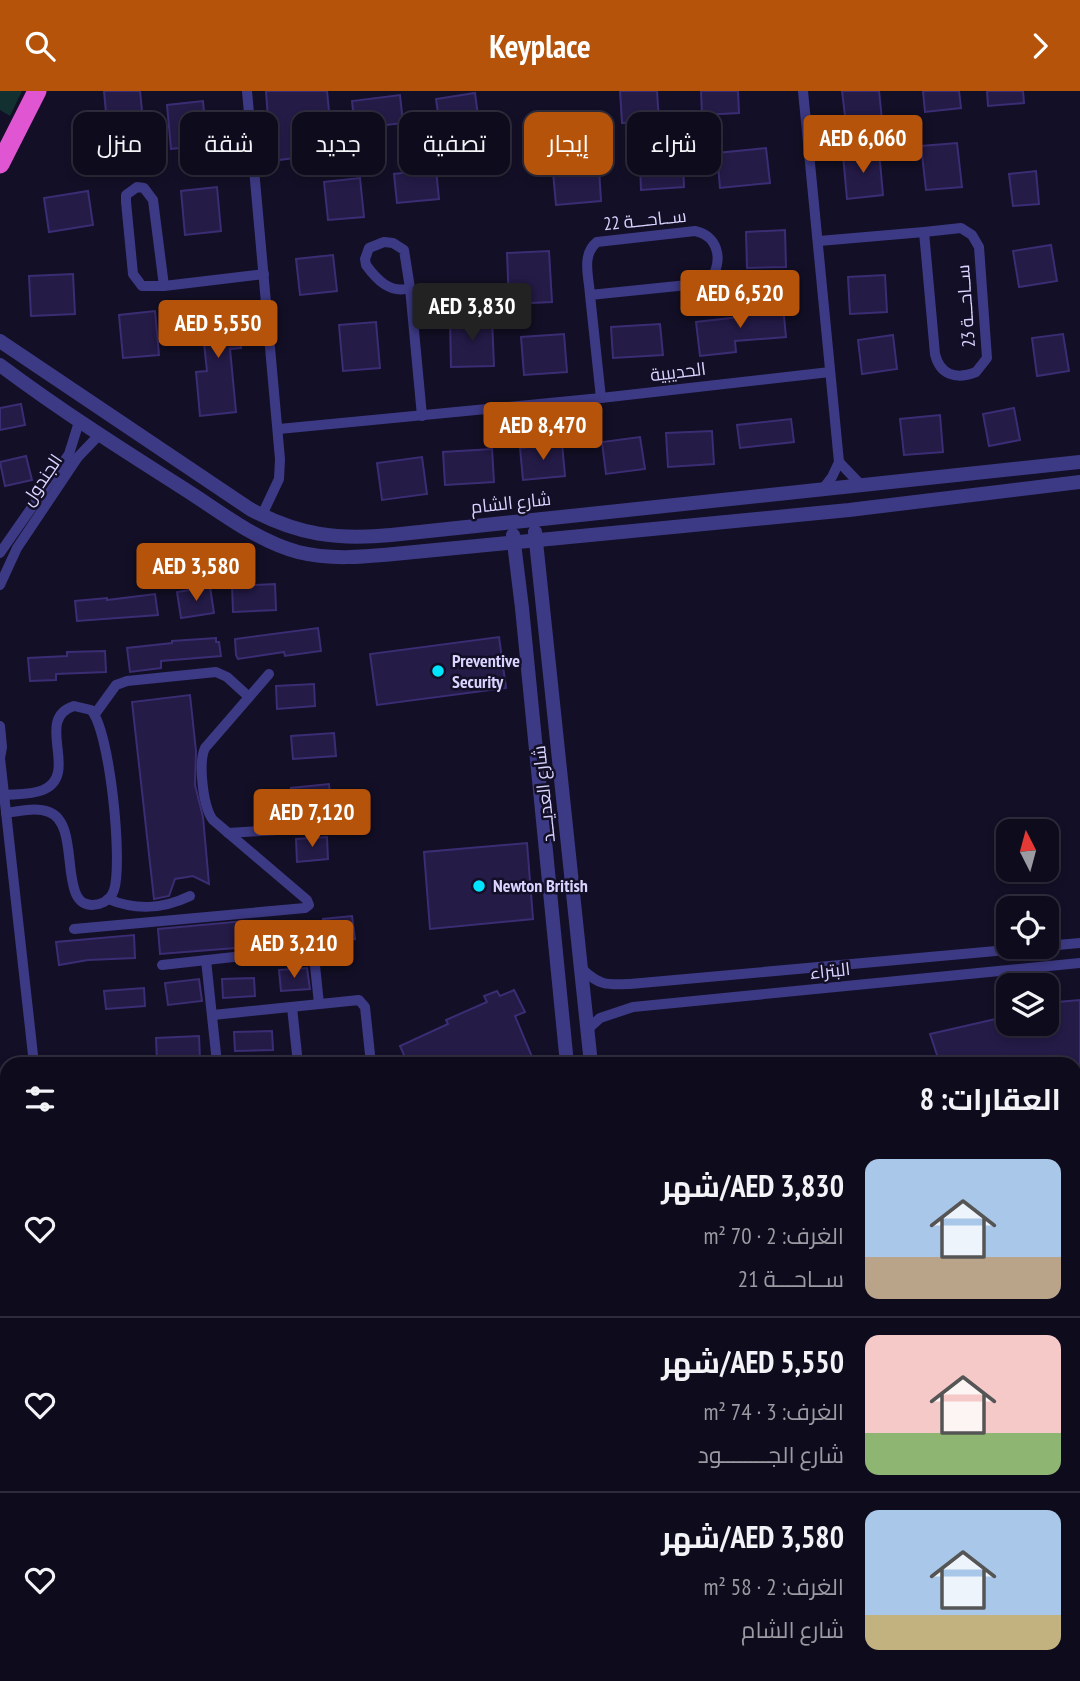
<!DOCTYPE html>
<html lang="ar">
<head>
<meta charset="utf-8">
<style>
	body { margin:0; font-family:"PT Sans Narrow",Cairo,sans-serif; background:#1c1929; color:#f1f3f6; direction:rtl; height:100vh; display:flex; flex-direction:column; font-size:26px; white-space:nowrap }
	* { box-sizing:border-box; margin:0 }
	p { font-size:23px; color:#9b9ba3 }
	.icon { flex:none; width:38px; height:38px; fill:none; stroke:currentColor; stroke-width:2; stroke-linecap:round; stroke-linejoin:round }
	.map { position:relative; flex:1; overflow:hidden; direction:ltr }
	.panel { position:absolute; left:0px; top:966px; width:1082px; height:625px; display:flex; flex-direction:column; background:#0e0b1c; border-radius:21px 21px 0 0; box-shadow:0 4px 10px #0003,0 0 0 2px #2e2b3b; direction:rtl }
	.panel>* { flex:none }
	.hud { position:absolute; left:21px; top:21px; width:700px; height:63px; direction:rtl; display:flex; gap:14px }
	.needle { width:46px; rotate:354deg }
	.controls { position:absolute; left:996px; top:728px; display:grid; gap:14px }
	.controls a { display:grid; place-items:center; width:63px; height:63px; border-radius:14px; background:#0e0b1c; box-shadow:0 4px 10px #0003,0 0 0 2px #2e2b3b; font-size:35px }
	.price { position:absolute; translate:-50% -60px; padding:0 16px; border-radius:7px; background:#b45309; color:#fff; font-size:23px; line-height:46px; filter:drop-shadow(0 2px 4px #0008) }
	.price::after { content:''; position:absolute; left:50%; top:42px; width:21px; height:16px; margin-left:-10px; background:inherit; clip-path:polygon(0 0,100% 0,50% 100%) }
	.price.active { background:#222; color:#fff }
	ul { padding:0; list-style:none }
	li { display:flex; align-items:center; gap:21px; height:175px; padding:0 21px }
	li+li { border-top:2px solid #2e2b3b }
	li span { display:grid; place-items:center; flex:none; width:196px; height:140px; border-radius:14px; color:#555 }
	li>.icon { margin-inline-start:auto }
	span .icon { width:84px; height:84px; fill:#fffc; stroke-width:1 }
	li b { font-size:30px }
	h2 { display:flex; justify-content:space-between; align-items:center; height:84px; padding:0 21px; font-size:30px }
	.pill { padding:0 24px; border-radius:14px; background:#0e0b1c; box-shadow:0 4px 10px #0003,0 0 0 2px #2e2b3b; font-size:24px; line-height:63px }
	.pill.active { background:#b45309; color:#fff }
	header { display:flex; justify-content:space-between; align-items:center; height:91px; padding:0 21px; background:#b45309; color:#fff; font-size:32px; font-weight:800 }
	.map>svg:first-child { display:block }
	.green { fill:#12302f }
	.building { fill:#241b47; stroke:#3b2d73; stroke-width:2 }
	.lines { fill:none; stroke-linecap:round; stroke-linejoin:round }
	.minor { stroke:#3d3a85; stroke-width:10 }
	.tertiary { stroke:#3d3a85; stroke-width:14 }
	.secondary { stroke:#6f6bff; stroke-width:16 }
	.trunk { stroke:#e055d1; stroke-width:19 }
	.poi-dot { fill:#00e5ff; stroke:#130f26; stroke-width:2.5 }
	.labels { text-anchor:middle; stroke-width:5; stroke-linejoin:round; paint-order:stroke }
	.street-label { font-size:18px; fill:#d9d4ff; stroke:#130f26 }
	.poi-label { font-size:18px; font-weight:bold; fill:#d9d4ff; stroke:#130f26; text-anchor:start }
</style>
</head>
<body>
<header><svg class="icon" aria-label="forward" viewBox="0 0 24 24"><path d="M9 5l7 7-7 7"/></svg>Keyplace<svg class="icon" aria-label="search" viewBox="0 0 24 24"><circle cx="10" cy="10" r="6"/><path d="M15 15l6 6"/></svg></header>
<div class="map">
<svg width="1080" height="1590" viewBox="0 0 1080 1590">
	<rect width="100%" height="100%" fill="#130f26"/>
	<g class="green">
		<polygon points="0,0 22,0 10,25 0,19"/>
		<polygon points="0,1555 7,1564 7,1584 23,1584 28,1590 0,1590"/>
	</g>
	<g class="building">
		<polygon points="104,0 140,0 144,40 108,44"/>
		<polygon points="266,0 327,0 333,62 271,70"/>
		<polygon points="620,0 657,0 659,30 622,32"/>
		<polygon points="701,0 738,0 739,22 702,24"/>
		<polygon points="842,0 879,0 882,29 846,33"/>
		<polygon points="923,0 959,0 961,17 925,21"/>
		<polygon points="987,0 1023,0 1024,12 988,15"/>
		<polygon points="475,2 479,32 440,37 436,8"/>
		<polygon points="400,4 403,32 355,38 352,10"/>
		<polygon points="203,10 207,54 171,58 167,14"/>
		<polygon points="957,52 962,96 926,99 921,55"/>
		<polygon points="766,57 770,92 720,97 717,62"/>
		<polygon points="879,60 883,104 847,108 843,64"/>
		<polygon points="683,71 684,96 641,99 640,74"/>
		<polygon points="599,77 601,110 556,114 553,81"/>
		<polygon points="436,78 439,108 397,112 394,83"/>
		<polygon points="1036,80 1039,113 1013,115 1009,83"/>
		<polygon points="360,87 364,126 328,129 324,91"/>
		<polygon points="217,96 221,140 185,144 181,100"/>
		<polygon points="88,100 93,134 49,141 44,107"/>
		<polygon points="785,139 786,176 747,177 746,141"/>
		<polygon points="1051,154 1057,190 1019,196 1013,160"/>
		<polygon points="549,160 552,211 509,213 507,162"/>
		<polygon points="333,164 337,200 300,204 296,168"/>
		<polygon points="73,183 75,223 31,225 29,185"/>
		<polygon points="885,184 887,221 850,223 848,186"/>
		<polygon points="236,213 241,257 230,258 236,321 200,325 196,281 207,280 200,216"/>
		<polygon points="783,215 786,246 735,250 736,261 700,265 696,231 748,225 748,218"/>
		<polygon points="155,220 159,264 123,267 119,224"/>
		<polygon points="492,228 494,275 451,276 450,229"/>
		<polygon points="376,231 380,277 343,280 339,234"/>
		<polygon points="660,233 663,264 613,267 611,236"/>
		<polygon points="564,243 567,281 524,284 521,246"/>
		<polygon points="1063,243 1069,280 1037,285 1032,247"/>
		<polygon points="893,244 897,278 862,283 858,249"/>
		<polygon points="21,313 25,334 0,339 0,317"/>
		<polygon points="1014,317 1020,349 989,355 983,323"/>
		<polygon points="940,324 943,361 904,364 900,328"/>
		<polygon points="791,328 794,351 740,357 737,334"/>
		<polygon points="712,340 714,373 668,376 666,342"/>
		<polygon points="640,346 645,378 606,383 602,351"/>
		<polygon points="562,352 565,385 523,389 520,357"/>
		<polygon points="492,358 494,391 445,394 443,361"/>
		<polygon points="26,365 32,389 5,395 0,371"/>
		<polygon points="422,366 427,403 382,409 377,372"/>
		<polygon points="275,493 276,519 233,521 232,495"/>
		<polygon points="210,496 214,522 181,527 177,501"/>
		<polygon points="155,503 158,524 77,530 75,510 107,507 107,509"/>
		<polygon points="318,537 321,560 285,565 284,561 238,568 236,564 235,548"/>
		<polygon points="499,546 506,597 377,614 370,563"/>
		<polygon points="216,547 216,551 219,551 221,565 161,570 161,577 130,581 127,557 172,552 172,550"/>
		<polygon points="105,560 106,581 56,583 56,589 30,590 28,567 67,565 67,561"/>
		<polygon points="314,593 315,615 277,618 276,595"/>
		<polygon points="190,604 196,660 195,694 203,726 209,793 193,785 175,788 169,805 154,808 132,611"/>
		<polygon points="334,642 336,665 293,668 291,645"/>
		<polygon points="329,693 331,717 294,721 291,697"/>
		<polygon points="327,746 328,768 297,771 296,748"/>
		<polygon points="527,752 533,828 430,838 424,761"/>
		<polygon points="352,825 355,848 326,851 323,828"/>
		<polygon points="245,830 248,856 160,863 158,838"/>
		<polygon points="297,830 298,850 269,851 268,831"/>
		<polygon points="134,844 135,867 88,869 59,874 56,851"/>
		<polygon points="307,877 310,898 281,900 279,879"/>
		<polygon points="254,887 255,905 223,907 222,888"/>
		<polygon points="199,888 202,910 168,914 165,892"/>
		<polygon points="144,897 145,915 106,918 104,900"/>
		<polygon points="514,899 525,921 515,925 535,973 408,973 400,955 448,933 446,929 487,911 484,905 497,900 500,905"/>
		<polygon points="1080,909 1080,973 940,973 930,943 1000,927 1008,928 1008,933 1057,933 1058,911"/>
		<polygon points="272,940 273,959 235,960 234,941"/>
		<polygon points="199,945 200,968 157,970 156,947"/>
	</g>
	<g class="lines">
		<g class="minor">
			<polyline points="247,0 280,368 279,388 262,424"/>
			<polyline points="803,0 839,371 832,386 822,399"/>
			<polygon points="137,96 144,97 153,109 164,195 142,195 133,183 126,111 126,104"/>
			<path d="M961 137 972 144 979 156 987 267 976 281C956 289 940 284 935 263L924 141Z"/>
			<path d="M695 140C721 145 724 176 707 192L590 204C589 186 581 164 597 151Z"/>
			<polyline points="819,150 924,141"/>
			<path d="M384 151 393 152 404 159 410 197C390 203 377 189 366 174L365 168 369 157Z"/>
			<polyline points="164,195 264,183"/>
			<polyline points="410,197 422,325"/>
			<polyline points="590,204 601,307"/>
			<polyline points="279,338 601,307 830,281"/>
			<polyline points="839,371 862,395"/>
			<polyline points="0,462 69,363 79,331"/>
			<polyline points="0,494 17,457 78,366 99,344"/>
			<polyline points="95,623 116,594 127,590 216,581 227,586 249,606"/>
			<polyline points="0,635 2,656 0,667 34,973"/>
			<path d="M4 704C16 703 31 704 43 699 81 683 33 628 74 615L91 619C110 639 123 772 114 799 112 806 106 811 99 813 54 824 84 734 49 721 36 716 19 720 6 722"/>
			<polyline points="228,742 310,737"/>
			<path d="M108 808C137 820 163 818 190 805"/>
			<path d="M74 838 305 817 309 814 307 809 213 729C203 716 198 672 205 657L269 583"/>
			<polyline points="1046,855 1080,852"/>
			<polyline points="206,869 217,972"/>
			<polyline points="162,874 306,858 314,865 319,913"/>
			<path d="M582 878C600 895 607 894 630 893L1041 856"/>
			<polyline points="292,916 298,973"/>
			<polyline points="213,924 359,909 365,916 371,973"/>
			<polyline points="588,938 600,927 633,916 1080,872"/>
			<polyline points="0,1139 7,1135"/>
			<polyline points="0,1164 7,1159"/>
			<polyline points="256,1584 258,1590"/>
			<polyline points="445,1590 450,1584"/>
			<polyline points="720,1590 724,1584"/>
			<polyline points="737,1590 745,1584"/>
			<polyline points="1077,1590 1080,1587"/>
		</g>
		<g class="tertiary">
			<path d="M0 250 250 418C298 444 337 449 391 444L1080 371"/>
			<path d="M0 274C60 319 123 359 186 399 222 422 257 450 298 461 330 469 362 466 394 463L849 419 1080 391"/>
			<polyline points="535,441 591,973"/>
			<polyline points="513,444 522,517 567,973"/>
			<polyline points="759,1584 763,1590"/>
			<polyline points="782,1584 787,1590"/>
		</g>
		<g class="secondary">
			<polyline points="1074,1492 1080,1488"/>
			<polyline points="1074,1531 1080,1526"/>
			<polyline points="1074,1559 1080,1555"/>
			<polyline points="950,1590 957,1584"/>
			<polyline points="1026,1590 1026,1584"/>
			<polyline points="1039,1590 1046,1584"/>
		</g>
		<g class="trunk">
			<polyline points="0,73 37,0"/>
			<polyline points="0,1463 7,1472"/>
			<polyline points="0,1520 7,1529"/>
			<polyline points="51,1584 56,1590"/>
			<polyline points="97,1584 103,1590"/>
			<polyline points="981,1590 986,1584"/>
		</g>
	</g>
	<g class="poi-dot">
		<circle cx="438" cy="580" r="7"/>
		<circle cx="479" cy="795" r="7"/>
	</g>
	<g class="labels">
		<g class="street-label">
			<text transform="translate(645 129) rotate(-6)" y="6">ســاحـــة 22</text>
			<text transform="translate(966 215) rotate(-94)" y="6">ســاحـــة 23</text>
			<text transform="translate(678 281) rotate(-7)" y="6">الحديبية</text>
			<text transform="translate(42 389) rotate(-56)" y="6">الجندول</text>
			<text transform="translate(511 412) rotate(-6)" y="6">شارع الشام</text>
			<text transform="translate(544 703) rotate(-96)" y="6">شارع العديـــد</text>
			<text transform="translate(830 880) rotate(-6)" y="6">البتراء</text>
		</g>
		<g class="poi-label">
			<text x="452" y="576">Preventive<tspan x="452" dy="21">Security</tspan></text>
			<text x="493" y="801">Newton British</text>
		</g>
	</g>
</svg>
<div class="controls">
<a><svg class="needle" viewBox="-14 -14 28 28"><path d="M0-13l5 13h-10z" fill="#e53935"/><path d="M0 13l5-13h-10z" fill="#9b9ba3"/></svg></a>
<a><svg class="icon" aria-label="locate" viewBox="0 0 24 24"><circle cx="12" cy="12" r="6"/><path d="M12 2v4M12 18v4M2 12h4M18 12h4"/></svg></a>
<a><svg class="icon" aria-label="layers" viewBox="0 0 24 24"><path d="M12 4l9 5-9 5-9-5zM3 14l9 5 9-5"/></svg></a>
</div>
<b class="price" style="left:863px;top:84px">AED 6,060</b>
<b class="price" style="left:740px;top:239px">AED 6,520</b>
<b class="price active" style="left:472px;top:252px">AED 3,830</b>
<b class="price" style="left:218px;top:269px">AED 5,550</b>
<b class="price" style="left:543px;top:371px">AED 8,470</b>
<b class="price" style="left:196px;top:512px">AED 3,580</b>
<b class="price" style="left:312px;top:758px">AED 7,120</b>
<b class="price" style="left:294px;top:889px">AED 3,210</b>
<div class="hud">
<a class="pill">شراء</a>
<a class="pill active">إيجار</a>
<a class="pill">تصفية</a>
<a class="pill">جديد</a>
<a class="pill">شقة</a>
<a class="pill">منزل</a>
</div>
<section class="panel">
<h2>العقارات: 8<svg class="icon" aria-label="filters" viewBox="0 0 24 24"><path d="M4 7h16M4 17h16"/><circle cx="9" cy="7" r="2"/><circle cx="15" cy="17" r="2"/></svg></h2>
<ul>
<li><span style="background:linear-gradient(#a9c7e8 70%,#b9a48a 0)"><svg class="icon" aria-label="home" viewBox="0 0 24 24"><path d="M3 11l9-7 9 7M6 9v11h12V9"/></svg></span><div><b>AED 3,830/شهر</b><p>الغرف: 2 · 70 m²</p><p>ســاحـــة 21</p></div><svg class="icon" aria-label="heart" viewBox="0 0 24 24"><path d="M12 20l-8-8c-3-5 5-10 8-4 3-6 11-1 8 4z"/></svg></li>
<li><span style="background:linear-gradient(#f6c9c9 70%,#8fb573 0)"><svg class="icon" aria-label="home" viewBox="0 0 24 24"><path d="M3 11l9-7 9 7M6 9v11h12V9"/></svg></span><div><b>AED 5,550/شهر</b><p>الغرف: 3 · 74 m²</p><p>شارع الجــــــــود</p></div><svg class="icon" aria-label="heart" viewBox="0 0 24 24"><path d="M12 20l-8-8c-3-5 5-10 8-4 3-6 11-1 8 4z"/></svg></li>
<li><span style="background:linear-gradient(#a9c7e8 75%,#c2b280 0)"><svg class="icon" aria-label="home" viewBox="0 0 24 24"><path d="M3 11l9-7 9 7M6 9v11h12V9"/></svg></span><div><b>AED 3,580/شهر</b><p>الغرف: 2 · 58 m²</p><p>شارع الشام</p></div><svg class="icon" aria-label="heart" viewBox="0 0 24 24"><path d="M12 20l-8-8c-3-5 5-10 8-4 3-6 11-1 8 4z"/></svg></li>
</ul>
</section>
</div>
</body>
</html>
